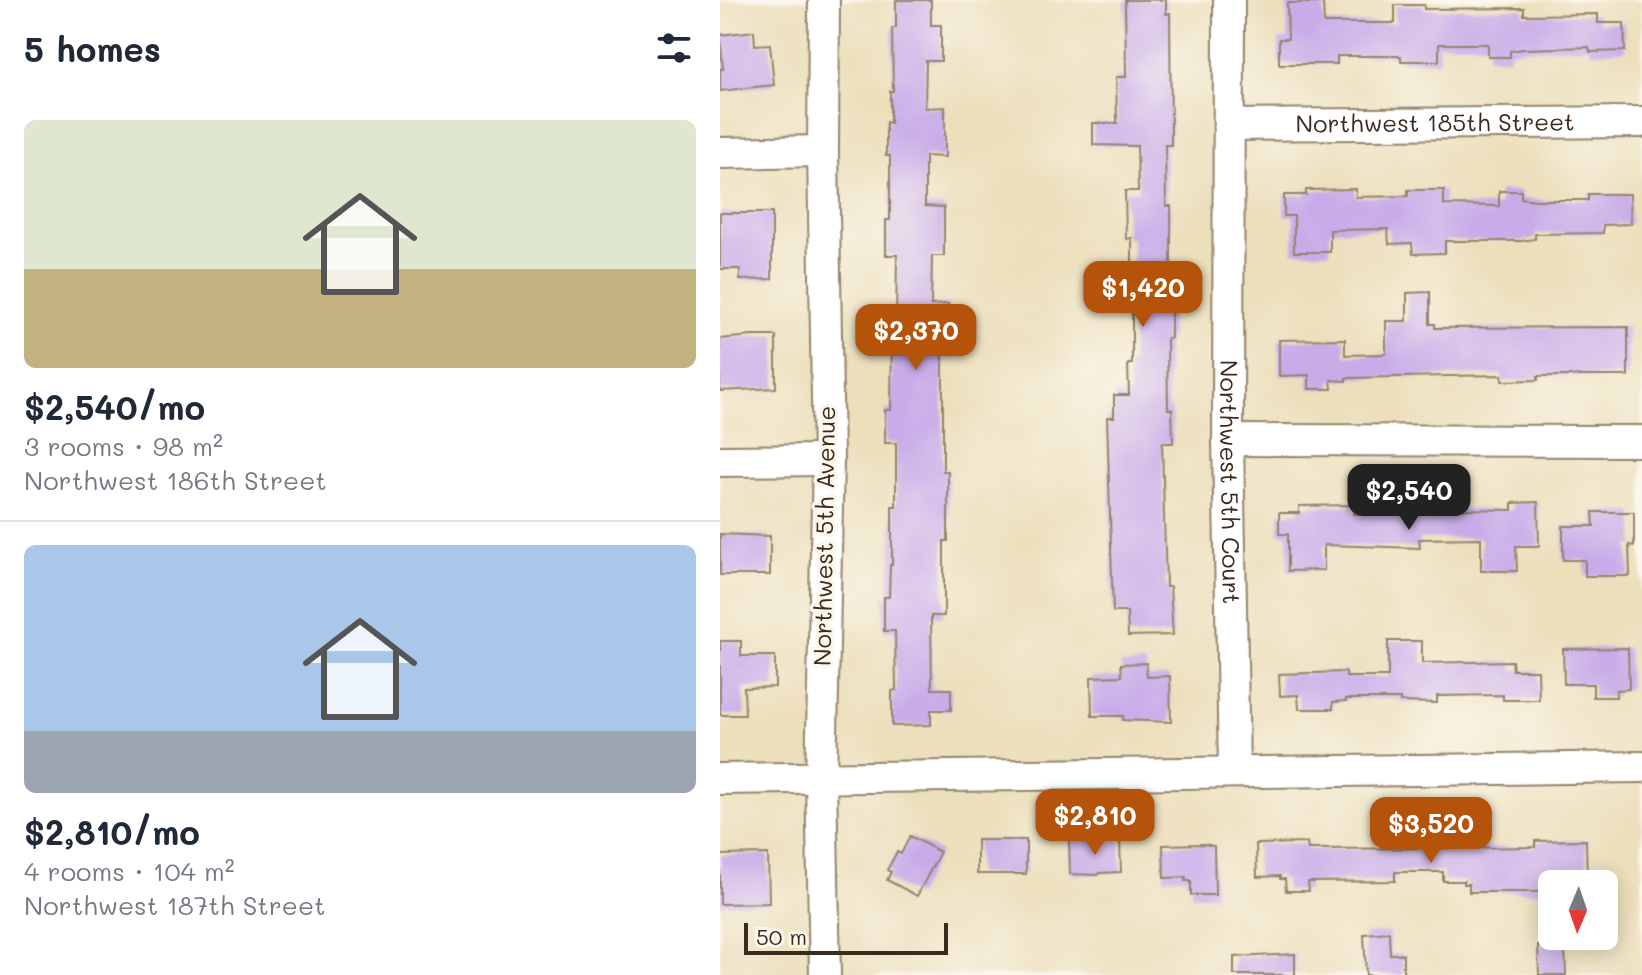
<!DOCTYPE html>
<html lang="en">
<head>
<meta charset="utf-8">
<style>
	body { margin:0; font-family:Mali,sans-serif; background:#f6f6f7; color:#1f2937; height:100vh; display:flex; flex-direction:column; font-size:30px; white-space:nowrap }
	* { box-sizing:border-box; margin:0 }
	p { font-size:26px; color:#747a83 }
	.icon { flex:none; width:44px; height:44px; fill:none; stroke:currentColor; stroke-width:2; stroke-linecap:round; stroke-linejoin:round }
	.map { position:relative; flex:1; overflow:hidden }
	.sheet { display:flex; flex-direction:column; background:#fff; width:720px }
	.sheet>* { flex:none }
	.needle { width:52px; rotate:182deg }
	.controls { position:absolute; left:818px; top:870px; display:grid; gap:16px }
	.controls a { display:grid; place-items:center; width:80px; height:80px; border-radius:12px; background:#fff; box-shadow:0 4px 20px #0003; font-size:40px }
	.scale { position:absolute; left:24px; bottom:20px; width:204px; box-sizing:border-box; padding-left:8px; border:4px solid #3b2a1e; border-top:0; font-size:22px; line-height:28px; white-space:nowrap; color:#3b2a1e; -webkit-text-stroke:6px #fbf7ec; paint-order:stroke }
	.price { position:absolute; translate:-50% -68px; padding:0 18px; border-radius:16px; background:#b45309; color:#fff; font-size:26px; line-height:52px; filter:drop-shadow(0 2px 4px #0008) }
	.price::after { content:''; position:absolute; left:50%; top:48px; width:24px; height:18px; margin-left:-12px; background:inherit; clip-path:polygon(0 0,100% 0,50% 100%) }
	.price.on { background:#222; color:#fff }
	ul { padding:0; list-style:none }
	li { display:grid; align-content:center; gap:16px; height:424px; padding:0 24px }
	li+li { border-top:2px solid #e0e1e3 }
	li span { display:grid; place-items:center; height:248px; border-radius:12px; color:#555 }
	li>.icon { margin-inline-start:auto }
	span .icon { width:144px; height:144px; fill:#fffc; stroke-width:1 }
	li b { font-size:34px }
	h2 { display:flex; justify-content:space-between; align-items:center; height:96px; padding:0 24px; font-size:34px }
	main { display:flex; flex:1; min-height:0 }
	.map>svg:first-child { display:block }
	.building { fill:#c8ace9 }
	.lines { fill:none; stroke-linecap:round; stroke-linejoin:round }
	.street-casing { stroke:#94846d; stroke-width:34 }
	.street { stroke:#fff; stroke-width:30 }
	.labels { text-anchor:middle; stroke-width:7; stroke-linejoin:round; paint-order:stroke }
	.street-label { font-size:24px; fill:#3b2a1e; stroke:#fbf7ec }
</style>
</head>
<body>
<main>
<section class="sheet">
<h2>5 homes<svg class="icon" aria-label="filters" viewBox="0 0 24 24"><path d="M4 7h16M4 17h16"/><circle cx="9" cy="7" r="2"/><circle cx="15" cy="17" r="2"/></svg></h2>
<ul>
<li><span style="background:linear-gradient(#dfe7d0 60%,#c2b280 0)"><svg class="icon" aria-label="home" viewBox="0 0 24 24"><path d="M3 11l9-7 9 7M6 9v11h12V9"/></svg></span><div><b>$2,540/mo</b><p>3 rooms · 98 m²</p><p>Northwest 186th Street</p></div></li>
<li><span style="background:linear-gradient(#a9c7e8 75%,#9aa5b1 0)"><svg class="icon" aria-label="home" viewBox="0 0 24 24"><path d="M3 11l9-7 9 7M6 9v11h12V9"/></svg></span><div><b>$2,810/mo</b><p>4 rooms · 104 m²</p><p>Northwest 187th Street</p></div></li>
</ul>
</section>
<div class="map">
<svg width="922" height="975" viewBox="0 0 922 975">
	<rect width="100%" height="100%" fill="#fbf7ec"/>
	<filter id="ink" filterUnits="userSpaceOnUse"><feTurbulence type="fractalNoise" baseFrequency=".0125" numOctaves="2"/><feDisplacementMap in="SourceGraphic" scale="16" xChannelSelector="R" yChannelSelector="G"/><feConvolveMatrix kernelMatrix="1 2 1 2 8 2 1 2 1" color-interpolation-filters="sRGB"/></filter>
	<filter id="wash" filterUnits="userSpaceOnUse"><feTurbulence type="fractalNoise" baseFrequency=".006" numOctaves="4" result="noise"/><feDisplacementMap in="SourceGraphic" scale="32" xChannelSelector="R" yChannelSelector="G"/><feGaussianBlur stdDeviation="1.8" result="paint"/><feColorMatrix in="noise" values="0 0 0 0 0 0 0 0 0 0 0 0 0 0 0 0 0 1.4 0 .05"/><feComposite in="paint" operator="in"/></filter>
	<g filter="url(#wash)">
		<rect width="100%" height="100%" fill="#ecdfbc"/>
		<g id="blocks">
			<g class="building">
				<polygon points="176,0 211,0 211,25 221,25 221,61 206,61 205,108 225,107 225,157 205,156 205,206 224,207 224,256 212,256 211,305 228,304 228,310 231,310 231,351 223,352 223,471 228,471 228,541 224,541 224,616 211,616 212,689 231,689 231,710 211,710 211,725 172,726 172,691 176,690 175,631 164,631 164,597 169,597 170,565 172,565 172,506 176,506 176,443 165,443 165,410 171,410 172,326 176,326 177,255 166,255 166,220 170,220 170,156 166,156 166,122 170,123 170,91 173,91 172,28 176,28"/>
				<polygon points="405,0 446,0 446,14 450,13 451,145 445,145 446,206 451,206 451,338 447,338 448,409 452,409 453,443 442,443 446,587 450,587 453,635 408,636 407,612 393,612 387,417 394,417 394,395 409,395 408,364 412,364 412,238 406,239 405,191 418,191 417,146 373,145 373,123 397,123 396,77 406,77"/>
				<polygon points="567,3 603,3 604,23 675,23 675,5 704,5 704,9 804,8 804,15 878,14 878,23 904,23 905,51 870,52 869,47 804,49 790,51 790,57 768,57 768,44 719,44 719,61 681,61 681,56 617,56 617,64 559,64 559,39 568,39"/>
				<polygon points="34,31 35,45 50,44 54,85 0,91 0,69 3,69 0,35"/>
				<polygon points="636,189 636,197 688,196 688,190 724,190 724,205 779,206 779,191 801,191 801,198 815,200 868,200 868,194 910,194 911,224 883,225 883,233 815,234 815,239 801,241 725,241 725,253 693,254 692,243 669,244 668,229 610,230 610,252 574,252 574,216 564,216 564,195 586,195 586,190"/>
				<polygon points="0,213 52,213 52,279 20,280 20,269 0,269"/>
				<polygon points="710,292 710,324 715,324 715,328 908,327 908,376 818,376 818,380 782,381 782,375 626,378 626,381 611,380 612,389 589,389 589,375 559,376 559,340 625,339 625,355 666,354 666,321 687,321 687,293"/>
				<polygon points="33,336 56,336 56,388 0,391 0,339"/>
				<polygon points="818,502 819,546 796,546 797,571 761,571 761,538 699,539 700,548 604,545 604,570 568,571 568,534 559,534 559,513 579,513 579,506 634,505 634,514 689,513 689,508 792,510 792,503"/>
				<polygon points="873,512 914,512 914,546 909,545 910,576 865,576 865,560 843,560 843,526 874,526"/>
				<polygon points="0,534 50,536 50,575 0,575"/>
				<polygon points="0,641 21,641 21,656 55,656 55,687 24,688 25,715 0,715"/>
				<polygon points="668,641 702,641 702,663 792,661 793,670 818,670 819,700 783,700 783,695 717,696 717,703 680,702 680,699 626,699 626,701 613,702 613,709 579,709 578,695 560,696 559,674 626,672 626,677 668,677"/>
				<polygon points="908,648 909,689 896,690 896,697 873,697 873,684 844,684 843,649"/>
				<polygon points="426,663 427,677 450,676 451,722 403,720 403,716 372,716 371,677 402,676 401,664"/>
				<polygon points="190,836 220,852 197,896 167,880 171,872 167,870 177,852 181,854"/>
				<polygon points="400,839 401,872 379,873 378,875 350,874 349,840"/>
				<rect x="257" y="840" width="49" height="34"/>
				<polygon points="866,840 867,884 832,884 832,892 749,892 749,884 744,884 744,881 723,881 723,872 675,872 675,881 588,882 589,891 566,891 565,879 560,879 560,876 537,877 536,844 587,843 588,849 743,848 815,847 815,841"/>
				<polygon points="484,844 494,846 495,895 471,895 471,881 465,881 466,877 444,878 443,845"/>
				<polygon points="48,854 49,903 0,904 0,855"/>
				<polygon points="669,932 670,954 683,954 683,975 646,975 644,934"/>
				<polygon points="818,946 845,946 846,975 819,975"/>
				<polygon points="575,954 575,975 514,975 514,957"/>
			</g>
		</g>
	</g>
	<g filter="url(#ink)">
		<use href="#blocks" fill-opacity="0" stroke="#94846d" stroke-width="2"/>
		<g class="lines">
			<defs>
				<g id="street">
					<polyline points="104,0 103,151 108,460 101,778 105,975"/>
					<path id="s1" d="M509 0 508 440 514 771"/>
					<path id="s2" d="M509 125 922 122"/>
					<polyline points="0,153 103,151"/>
					<polyline points="508,440 922,441"/>
					<polyline points="0,461 108,460"/>
					<polyline points="0,779 922,767"/>
				</g>
			</defs>
			<use href="#street" class="street-casing"/>
			<use href="#street" class="street"/>
		</g>
	</g>
	<g class="labels">
		<g class="street-label">
			<text dy="8" stroke="none"><textPath href="#s2" startOffset="206">Northwest 185th Street</textPath></text>
			<text dy="8" stroke="none"><textPath href="#s1" startOffset="482">Northwest 5th Court</textPath></text>
			<text transform="translate(105 536) rotate(-89)" y="8">Northwest 5th Avenue</text>
		</g>
	</g>
</svg>
<div class="controls">
<a><svg class="needle" viewBox="-14 -14 28 28"><path d="M0-13l5 13h-10z" fill="#e53935"/><path d="M0 13l5-13h-10z" fill="#747a83"/></svg></a>
</div>
<div class="scale">50 m</div>
<b class="price" style="left:423px;top:329px">$1,420</b>
<b class="price" style="left:196px;top:372px">$2,370</b>
<b class="price on" style="left:689px;top:532px">$2,540</b>
<b class="price" style="left:375px;top:857px">$2,810</b>
<b class="price" style="left:711px;top:865px">$3,520</b>
</div>
</main>
</body>
</html>
